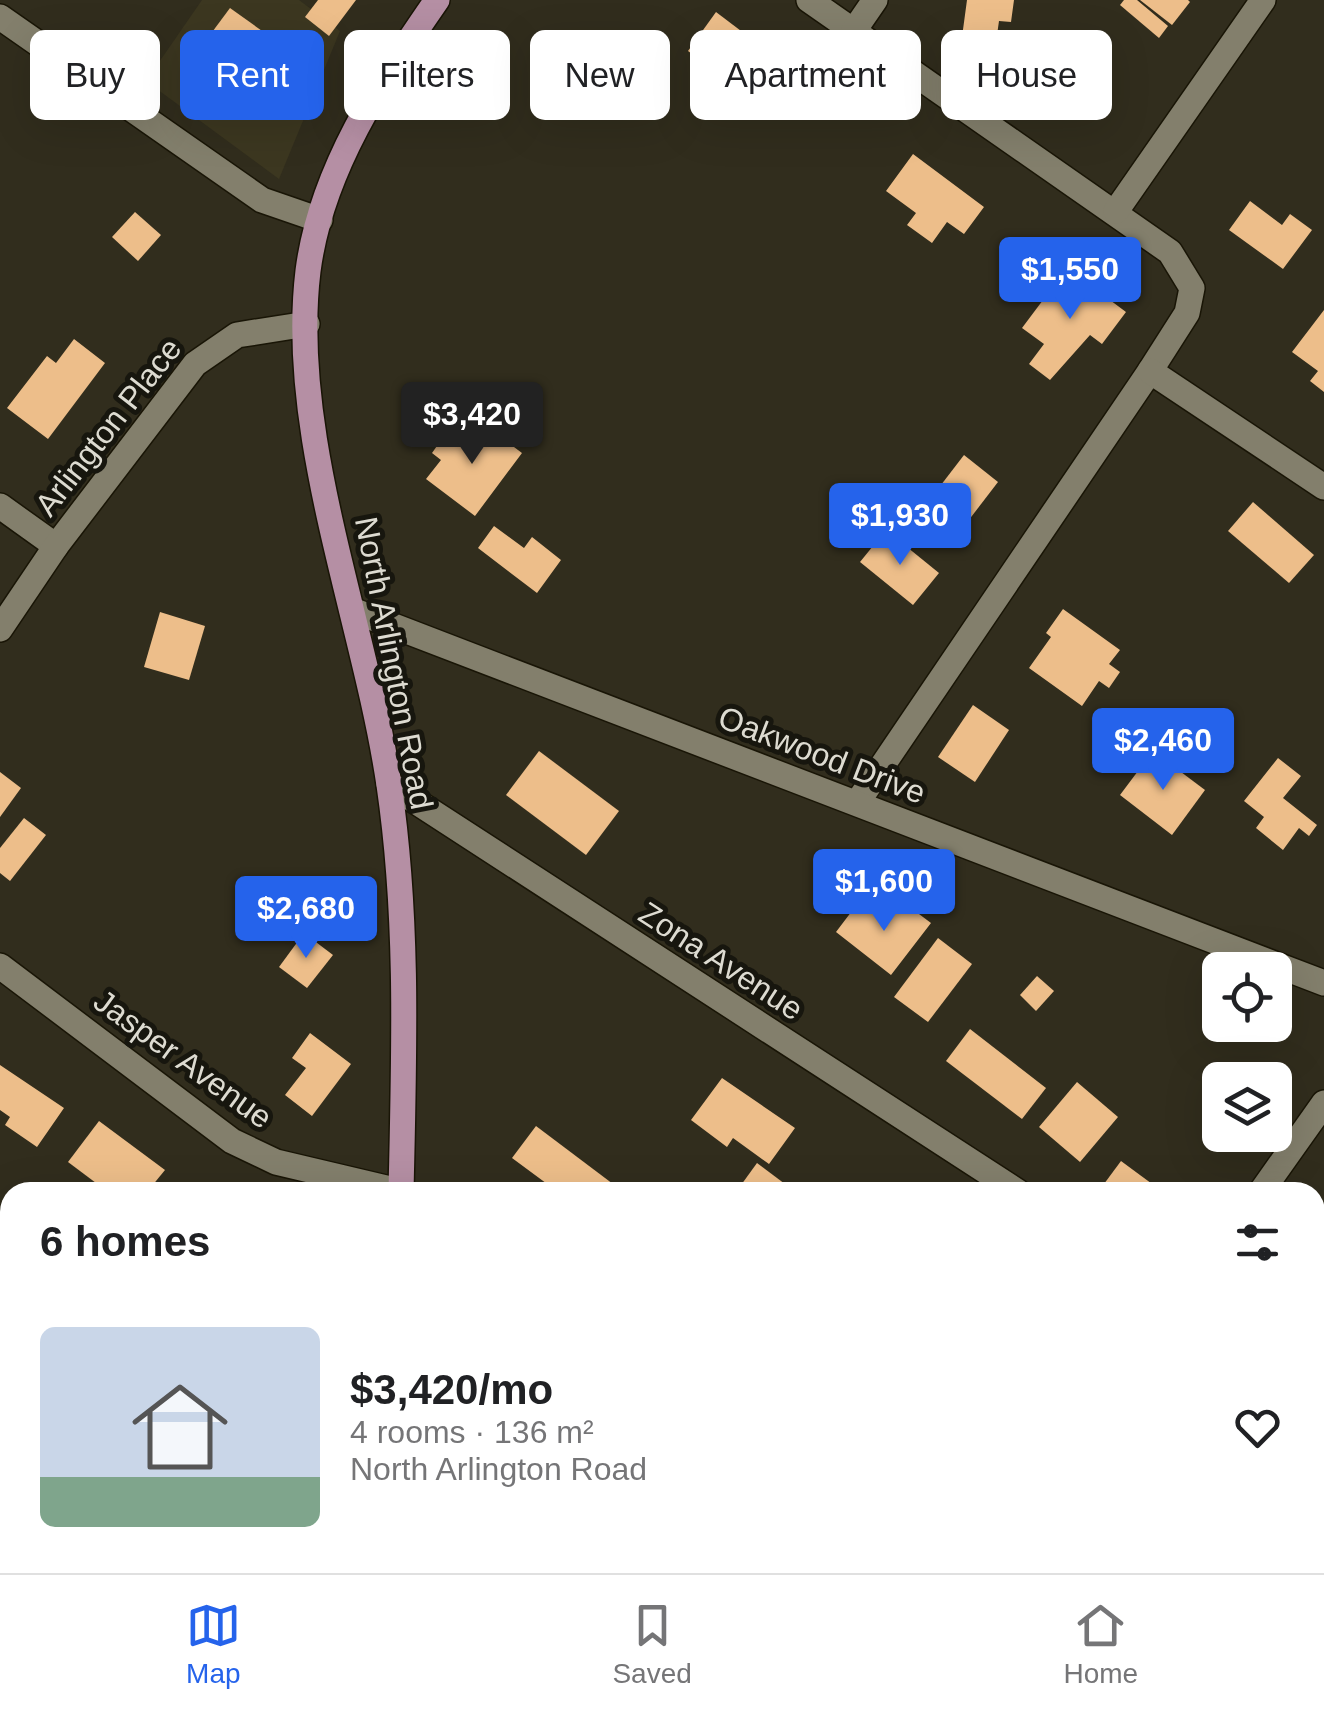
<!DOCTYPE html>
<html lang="en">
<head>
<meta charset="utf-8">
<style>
	body { margin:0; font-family:Helvetica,sans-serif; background:#f2f2f2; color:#202124; height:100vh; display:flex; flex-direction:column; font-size:38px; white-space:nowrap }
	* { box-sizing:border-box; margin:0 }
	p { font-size:32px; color:#757577 }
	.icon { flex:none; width:55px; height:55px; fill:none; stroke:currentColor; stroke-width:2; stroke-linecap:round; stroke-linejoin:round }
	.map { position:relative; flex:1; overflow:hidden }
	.drawer { position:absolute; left:0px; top:1182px; width:1325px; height:392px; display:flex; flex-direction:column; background:#fff; border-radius:30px 30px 0 0; box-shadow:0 10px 40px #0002 }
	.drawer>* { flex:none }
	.banner { position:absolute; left:30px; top:30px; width:1265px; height:90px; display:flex; gap:20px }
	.tools { position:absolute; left:1202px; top:952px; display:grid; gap:20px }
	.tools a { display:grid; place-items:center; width:90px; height:90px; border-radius:15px; background:#fff; box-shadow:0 10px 40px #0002; font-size:50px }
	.price { position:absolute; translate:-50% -85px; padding:0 22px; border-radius:10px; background:#2563eb; color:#fff; font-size:32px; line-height:65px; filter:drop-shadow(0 2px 5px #0008) }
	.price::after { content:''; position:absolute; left:50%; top:60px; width:30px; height:22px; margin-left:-15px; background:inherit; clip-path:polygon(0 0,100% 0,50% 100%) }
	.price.current { background:#222; color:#fff }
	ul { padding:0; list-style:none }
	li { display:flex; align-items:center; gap:30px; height:250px; padding:0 40px }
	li+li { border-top:2px solid #e0e0e0 }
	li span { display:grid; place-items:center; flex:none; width:280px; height:200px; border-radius:15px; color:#555 }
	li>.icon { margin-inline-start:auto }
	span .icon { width:120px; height:120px; fill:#fffc; stroke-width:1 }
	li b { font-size:42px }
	h2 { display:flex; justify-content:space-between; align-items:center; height:120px; padding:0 40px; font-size:42px }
	.pill { padding:0 35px; border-radius:15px; background:#fff; box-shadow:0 10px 40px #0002; font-size:35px; line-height:90px }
	.pill.current { background:#2563eb; color:#fff }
	.dock { display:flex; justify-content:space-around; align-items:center; height:140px; border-top:2px solid #e0e0e0; background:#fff; font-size:28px; color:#757577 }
	.dock a { display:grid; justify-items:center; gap:5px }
	.dock .current { color:#2563eb }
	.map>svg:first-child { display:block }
	.built { fill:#3c3720 }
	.building { fill:#edbe8a }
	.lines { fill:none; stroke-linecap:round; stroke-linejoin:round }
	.minor-casing { stroke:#191506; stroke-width:28 }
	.major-casing { stroke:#191506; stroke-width:28 }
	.minor { stroke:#837f6c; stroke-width:25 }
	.major { stroke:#b58fa4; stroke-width:25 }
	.labels { text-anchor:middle; stroke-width:10; stroke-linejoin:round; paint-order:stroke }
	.street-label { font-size:32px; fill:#dddbd1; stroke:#17160e }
</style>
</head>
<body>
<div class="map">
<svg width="1324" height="1573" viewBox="0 0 1324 1573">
	<rect width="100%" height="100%" fill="#312d1d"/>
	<polygon class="built" points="202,0 299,0 340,31 279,179 146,81"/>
	<g class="building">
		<polygon points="318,0 356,0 329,36 305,17"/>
		<polygon points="967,0 1014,0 1011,22 999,21 996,42 962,37"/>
		<polygon points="1124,0 1137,0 1168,26 1159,38 1120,5"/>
		<polygon points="1140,0 1188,0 1190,2 1172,25"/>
		<polygon points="230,8 279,43 230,110 181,74"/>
		<polygon points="716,12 749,37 721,75 688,51"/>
		<polygon points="913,154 984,207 964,234 947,222 932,243 907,225 916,213 886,191"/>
		<polygon points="1250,201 1282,225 1290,214 1312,230 1283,269 1229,230"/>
		<polygon points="135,212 161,235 138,261 112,237"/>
		<polygon points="1067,268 1126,312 1102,344 1090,335 1050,380 1029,364 1044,344 1022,328"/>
		<polygon points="1324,310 1324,392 1310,381 1318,371 1292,352"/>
		<polygon points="74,339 105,363 48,439 7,408 47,356 56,363"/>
		<polygon points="451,426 474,443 486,426 522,453 475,516 426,479 441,460 432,453"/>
		<polygon points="964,455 998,482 955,538 921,511"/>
		<polygon points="1253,502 1314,555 1289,583 1228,531"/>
		<polygon points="494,526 524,548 532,537 561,560 537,593 478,548"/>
		<polygon points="886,530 939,573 913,605 860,562"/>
		<polygon points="1063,609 1120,650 1109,664 1120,672 1109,688 1099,681 1082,706 1029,668 1051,637 1046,633"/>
		<polygon points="160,612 205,626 189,680 144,667"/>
		<polygon points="973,705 1009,730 975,782 938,757"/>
		<polygon points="539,751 619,811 586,855 506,795"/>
		<polygon points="1153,751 1205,790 1172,835 1120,795"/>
		<polygon points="1278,758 1301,776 1283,798 1317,825 1309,836 1299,828 1283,850 1256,828 1264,817 1244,801"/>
		<polygon points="0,772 21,788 0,817"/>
		<polygon points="24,818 46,835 10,881 0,873 0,848"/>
		<polygon points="861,899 889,921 903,902 931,923 891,975 836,932"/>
		<polygon points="304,933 333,955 307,988 279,967"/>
		<polygon points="938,938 972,964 928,1022 894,997"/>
		<polygon points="1037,976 1054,991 1036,1011 1020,995"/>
		<polygon points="970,1029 1046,1088 1022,1119 946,1061"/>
		<polygon points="310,1033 351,1064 312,1116 285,1095 306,1068 292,1058"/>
		<polygon points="0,1065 64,1108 37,1147 5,1125 10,1117 0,1110"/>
		<polygon points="722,1078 795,1128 769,1164 733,1138 727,1147 691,1120"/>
		<polygon points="1077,1082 1118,1117 1080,1162 1039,1127"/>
		<polygon points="99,1121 165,1170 147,1192 108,1192 68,1162"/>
		<polygon points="536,1126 613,1184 607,1192 558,1192 512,1158"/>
		<polygon points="1121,1161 1163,1192 1107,1192 1101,1188"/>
		<polygon points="757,1163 789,1187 785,1192 736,1192"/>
		<polygon points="478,1565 552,1565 563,1573 480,1573 475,1569"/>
	</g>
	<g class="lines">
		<defs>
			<g id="minor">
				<polyline points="809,0 1170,252 1192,288 1187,313 1150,371 857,803"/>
				<polyline points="0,17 262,200 320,220"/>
				<polyline points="853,32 875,0"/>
				<polyline points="1116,211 1263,0"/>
				<polyline points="1150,371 1324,487"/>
				<polyline points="0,506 56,546"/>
				<polyline points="352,610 1324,983"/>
				<polyline points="0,629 56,546 195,364 237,335 307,324"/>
				<polyline points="389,784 1018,1192"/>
				<polyline points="0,966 232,1141 276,1162 403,1192"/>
				<polyline points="1261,1192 1324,1103"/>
				<polyline points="1315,1378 1324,1383"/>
				<polyline points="147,1565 157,1573"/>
				<polyline points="964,1565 973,1573"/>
				<polyline points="1006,1573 1011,1565"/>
			</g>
			<g id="major">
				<path d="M401 1192C404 1056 409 921 389 785 365 622 288 436 308 271 321 170 381 81 437 0"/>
				<polyline points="399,1573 399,1565"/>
			</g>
		</defs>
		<use href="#minor" class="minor-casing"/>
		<use href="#major" class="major-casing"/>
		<use href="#minor" class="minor"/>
		<use href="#major" class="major"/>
	</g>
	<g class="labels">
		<g class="street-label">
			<text transform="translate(108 427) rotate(-52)" y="11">Arlington Place</text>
			<text transform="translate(394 663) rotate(79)" y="11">North Arlington Road</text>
			<text transform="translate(822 755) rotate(21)" y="11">Oakwood Drive</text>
			<text transform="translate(721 961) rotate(33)" y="11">Zona Avenue</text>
			<text transform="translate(183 1059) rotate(36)" y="11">Jasper Avenue</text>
		</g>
	</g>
</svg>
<div class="tools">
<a><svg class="icon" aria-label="locate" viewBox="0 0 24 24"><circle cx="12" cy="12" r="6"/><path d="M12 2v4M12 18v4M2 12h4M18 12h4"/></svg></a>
<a><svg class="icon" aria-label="layers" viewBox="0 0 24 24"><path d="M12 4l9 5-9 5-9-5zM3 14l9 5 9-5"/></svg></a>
</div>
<b class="price" style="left:1070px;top:322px">$1,550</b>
<b class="price current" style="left:472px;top:467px">$3,420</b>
<b class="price" style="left:900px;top:568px">$1,930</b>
<b class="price" style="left:1163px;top:793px">$2,460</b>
<b class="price" style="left:884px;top:934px">$1,600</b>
<b class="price" style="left:306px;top:961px">$2,680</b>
<div class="banner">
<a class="pill">Buy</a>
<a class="pill current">Rent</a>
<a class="pill">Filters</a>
<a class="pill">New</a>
<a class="pill">Apartment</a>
<a class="pill">House</a>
</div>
<section class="drawer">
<h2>6 homes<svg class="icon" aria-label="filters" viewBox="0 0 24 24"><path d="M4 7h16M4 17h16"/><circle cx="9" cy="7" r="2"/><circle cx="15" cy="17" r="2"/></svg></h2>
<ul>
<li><span style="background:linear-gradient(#c9d6e8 75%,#7fa58c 0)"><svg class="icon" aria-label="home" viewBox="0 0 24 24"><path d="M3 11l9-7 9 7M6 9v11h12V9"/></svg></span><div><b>$3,420/mo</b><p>4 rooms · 136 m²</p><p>North Arlington Road</p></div><svg class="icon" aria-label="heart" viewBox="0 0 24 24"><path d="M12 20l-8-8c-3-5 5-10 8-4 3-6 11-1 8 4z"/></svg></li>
</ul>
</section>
</div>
<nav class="dock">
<a class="current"><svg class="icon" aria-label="map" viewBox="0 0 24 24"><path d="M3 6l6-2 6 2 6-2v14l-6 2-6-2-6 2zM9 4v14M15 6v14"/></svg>Map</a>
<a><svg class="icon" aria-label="saved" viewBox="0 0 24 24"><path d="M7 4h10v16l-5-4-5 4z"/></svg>Saved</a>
<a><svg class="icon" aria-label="home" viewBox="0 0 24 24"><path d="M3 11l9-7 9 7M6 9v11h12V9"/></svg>Home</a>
</nav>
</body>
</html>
